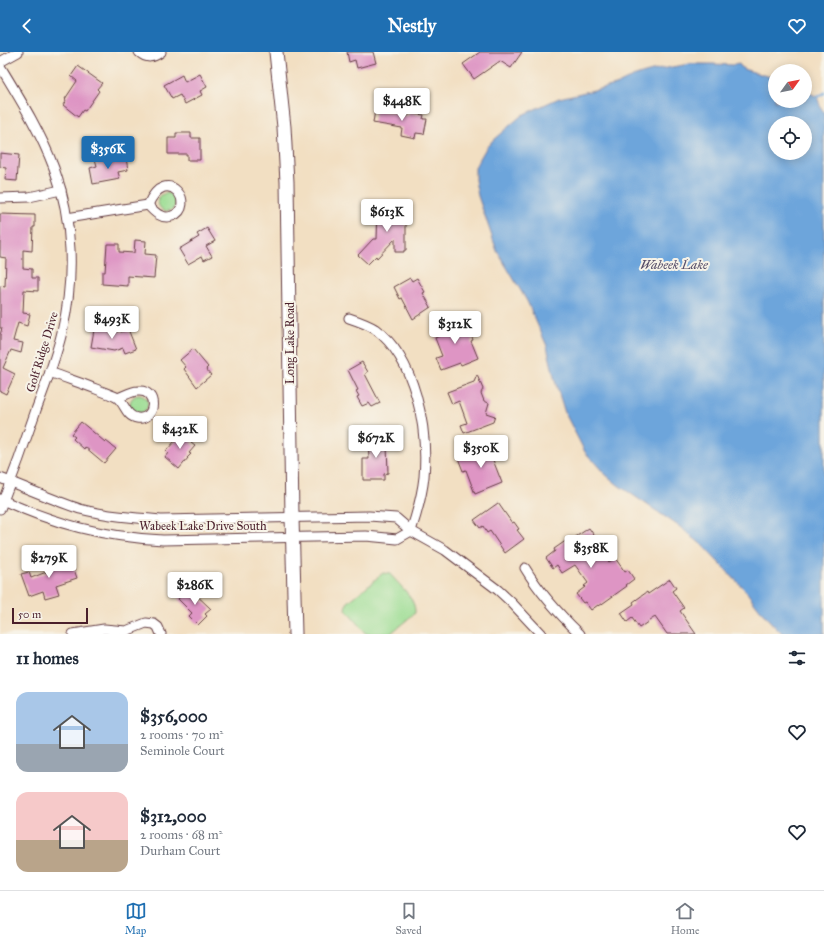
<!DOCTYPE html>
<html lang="en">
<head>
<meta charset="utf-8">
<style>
	body { margin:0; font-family:"IM FELL Great Primer",serif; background:#f6f6f7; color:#1f2937; height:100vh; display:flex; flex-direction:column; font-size:15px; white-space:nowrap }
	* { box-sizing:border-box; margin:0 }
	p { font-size:13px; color:#747a83 }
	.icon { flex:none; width:22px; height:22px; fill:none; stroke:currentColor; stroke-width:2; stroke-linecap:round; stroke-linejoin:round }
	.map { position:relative; height:582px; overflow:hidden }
	.details { display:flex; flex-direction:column; background:#fff; flex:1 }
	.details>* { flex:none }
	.needle { width:26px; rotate:57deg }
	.fabs { position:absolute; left:768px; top:12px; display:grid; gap:8px }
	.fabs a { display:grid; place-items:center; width:44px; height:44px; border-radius:50%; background:#fff; box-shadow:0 2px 10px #0003; font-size:20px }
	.scale { position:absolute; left:12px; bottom:10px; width:76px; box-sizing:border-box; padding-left:4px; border:2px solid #4a1f2b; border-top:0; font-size:11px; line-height:14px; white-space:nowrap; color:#4a1f2b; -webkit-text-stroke:3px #f7f3e8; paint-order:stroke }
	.price { position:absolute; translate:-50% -34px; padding:0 9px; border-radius:4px; background:#fff; color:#222; font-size:13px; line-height:26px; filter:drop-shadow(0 1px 2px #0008) }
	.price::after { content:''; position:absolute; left:50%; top:24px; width:12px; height:9px; margin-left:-6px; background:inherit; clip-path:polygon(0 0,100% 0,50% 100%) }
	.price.on { background:#1f6fb2; color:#fff }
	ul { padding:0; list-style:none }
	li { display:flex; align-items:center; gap:12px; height:100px; padding:0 16px }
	li span { display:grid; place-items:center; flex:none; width:112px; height:80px; border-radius:12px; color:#555 }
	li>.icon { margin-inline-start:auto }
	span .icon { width:48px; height:48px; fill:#fffc; stroke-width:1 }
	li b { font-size:17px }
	h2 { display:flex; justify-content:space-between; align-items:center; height:48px; padding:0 16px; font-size:17px }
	header { display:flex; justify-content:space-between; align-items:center; height:52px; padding:0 16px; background:#1f6fb2; color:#fff; font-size:18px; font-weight:700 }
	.dock { display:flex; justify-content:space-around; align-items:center; height:56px; border-top:1px solid #e0e1e3; background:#fff; font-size:11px; color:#747a83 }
	.dock a { display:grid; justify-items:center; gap:2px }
	.dock .on { color:#1f6fb2 }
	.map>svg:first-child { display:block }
	.green { fill:#9bdd93; stroke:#727e5f }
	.water { fill:#6da5db; stroke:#5c6283; fill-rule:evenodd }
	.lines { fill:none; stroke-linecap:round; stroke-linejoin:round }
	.stream { stroke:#6da5db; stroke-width:3 }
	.building { fill:#de95c4 }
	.minor-casing { stroke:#633c42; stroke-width:11 }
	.secondary-casing { stroke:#633c42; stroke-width:15 }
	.minor { stroke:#fff; stroke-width:9 }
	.secondary { stroke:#fff; stroke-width:13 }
	.labels { text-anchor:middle; stroke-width:4; stroke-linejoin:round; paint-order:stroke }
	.street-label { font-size:12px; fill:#4a1f2b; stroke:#f7f3e8 }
	.water-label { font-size:13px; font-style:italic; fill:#564e69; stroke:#f7f3e8 }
</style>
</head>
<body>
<header><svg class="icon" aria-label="back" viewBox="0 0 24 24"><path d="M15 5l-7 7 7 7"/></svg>Nestly<svg class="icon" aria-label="heart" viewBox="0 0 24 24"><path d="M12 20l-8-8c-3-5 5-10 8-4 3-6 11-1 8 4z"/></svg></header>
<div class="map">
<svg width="824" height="582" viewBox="0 0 824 582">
	<rect width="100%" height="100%" fill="#f7f3e8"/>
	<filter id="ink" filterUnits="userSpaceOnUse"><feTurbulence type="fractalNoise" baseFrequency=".025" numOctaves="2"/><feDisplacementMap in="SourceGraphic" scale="8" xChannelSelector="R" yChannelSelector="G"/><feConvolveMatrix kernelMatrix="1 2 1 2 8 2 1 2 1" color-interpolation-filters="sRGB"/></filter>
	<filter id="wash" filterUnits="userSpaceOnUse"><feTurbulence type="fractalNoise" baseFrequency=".012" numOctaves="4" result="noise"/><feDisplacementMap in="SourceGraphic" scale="16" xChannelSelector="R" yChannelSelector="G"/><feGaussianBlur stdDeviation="0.9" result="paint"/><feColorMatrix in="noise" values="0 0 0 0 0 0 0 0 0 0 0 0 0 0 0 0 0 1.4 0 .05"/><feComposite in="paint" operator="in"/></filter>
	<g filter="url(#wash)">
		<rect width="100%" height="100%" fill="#f2dfc2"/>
		<g class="green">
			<circle cx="167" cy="150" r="9"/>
			<circle cx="139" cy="352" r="9"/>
			<path d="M383 521 390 522C399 533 416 546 415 561L390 582H366L346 558 347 551Z"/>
		</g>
		<path class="water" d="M690 12H713L734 13 739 12 743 17 771 25 775 30V49H805V39C824 46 815 49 824 60V582H782L764 563 745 538 701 492 680 475 618 433 605 422 585 400 565 361 555 329 547 294 527 249 497 199 478 144 475 128V116L478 110 486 96 493 88 522 63 559 46 616 33C638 20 665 16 690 12ZM775 71H805V101H775Z"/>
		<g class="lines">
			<polyline class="stream" points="817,45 824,41"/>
		</g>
		<g id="blocks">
			<g class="building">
				<polygon points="347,0 373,0 376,11 357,16 355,8 349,10"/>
				<polygon points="480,0 522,0 511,16 500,9 474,27 463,12"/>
				<polygon points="78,14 102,31 97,37 99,39 85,59 83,58 78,65 63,53 66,48 65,47 77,29 71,24"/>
				<polygon points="200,22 207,35 200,39 202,43 185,52 180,43 172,47 164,33 182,23 185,30"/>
				<polygon points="375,58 408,64 409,61 424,63 423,67 427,67 424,82 416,81 415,86 401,83 402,76 373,71"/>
				<polygon points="176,81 191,81 191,86 200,86 200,108 187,108 187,102 168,102 168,86 176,86"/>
				<polygon points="0,101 19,103 17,129 5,128 6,116 0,115"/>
				<polygon points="105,105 106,110 126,106 128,118 118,120 120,127 93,132 90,116 97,114 95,107"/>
				<polygon points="378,155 401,155 406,169 406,198 404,198 404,200 395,200 395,187 377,206 376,204 368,212 358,203 373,187 377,187"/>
				<polygon points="0,162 35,163 35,175 33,175 32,199 23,198 23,216 32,217 32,226 38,226 38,239 24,238 23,261 30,262 27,274 18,271 13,289 23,291 21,301 11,298 3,316 15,322 6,342 0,339 0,283 2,276 0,276 0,234 5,235 6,206 0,205"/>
				<polygon points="207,176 215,189 206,194 212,204 204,208 202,204 188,212 179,197 199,185 197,182"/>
				<polygon points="135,188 146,189 145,202 156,203 154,226 128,224 128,234 102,232 102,220 105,220 107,192 119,192 119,200 134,201"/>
				<polygon points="410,226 412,229 417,226 425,240 423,241 431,255 413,267 402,246 400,247 394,235"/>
				<polygon points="462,266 466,275 468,275 473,288 471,289 478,306 461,313 460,311 441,318 436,306 442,304 435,286 439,284 438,281 447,277 446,273"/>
				<polygon points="110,271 114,281 120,278 121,280 128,277 136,297 125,301 123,296 114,299 91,295 94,278"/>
				<polygon points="193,297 208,315 206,317 211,323 197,335 184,317 186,315 180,308"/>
				<polygon points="362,310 368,320 365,322 380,351 372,355 369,351 362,354 357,345 359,344 356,339 358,338 348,318"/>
				<polygon points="477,323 483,337 481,341 484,349 489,351 486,361 495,364 493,370 464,381 461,373 467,371 459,349 452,352 447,340 474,330"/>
				<polygon points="81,370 105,390 106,389 116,397 104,411 85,395 84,397 73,387 75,385 71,382"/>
				<polygon points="184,379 193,387 191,391 195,394 189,401 191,402 187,406 188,406 179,417 165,405 168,401 166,399"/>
				<polygon points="368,384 389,384 389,394 387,394 388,421 384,422 384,428 363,428 363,407 369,407"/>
				<polygon points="490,393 495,407 493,408 502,431 475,442 466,418 463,419 458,406"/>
				<polygon points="498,451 512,471 514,470 519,477 517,478 524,487 505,501 490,479 487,481 483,474 480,476 474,468"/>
				<polygon points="589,476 598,489 595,491 609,510 615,506 625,520 628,518 634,527 626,533 627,534 599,554 598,553 591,558 585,550 583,551 576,542 585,535 584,534 588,531 575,513 562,521 557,513 553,516 546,506 555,499 554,497 567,488 568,490"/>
				<polygon points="71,509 77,526 56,533 59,542 45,546 43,539 29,544 21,522 29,520 31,526 49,519 47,513 56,510 58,514"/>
				<polygon points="670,527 676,536 672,539 684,556 680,559 696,582 667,582 655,565 639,576 632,566 627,570 621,561 634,552 633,550 647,540 648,542"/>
				<polygon points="189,536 211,557 205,562 207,564 198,573 189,564 192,561 178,547"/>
			</g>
		</g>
	</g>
	<g filter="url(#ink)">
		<use href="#blocks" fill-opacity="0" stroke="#633c42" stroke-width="1"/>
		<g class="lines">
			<defs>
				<g id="minor">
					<path d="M139 0C147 7 153 6 161 0"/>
					<polyline points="0,10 18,0"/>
					<path d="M0 14C20 47 40 79 54 116 73 168 75 226 62 280 56 306 46 332 36 358 25 391 13 424 0 457"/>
					<polyline points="0,146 29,145 61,138"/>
					<path d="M67 166 148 153C154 160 162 168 172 164 198 155 167 110 148 153"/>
					<path d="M349 266C358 269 367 272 375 277 416 307 428 377 424 425 422 444 417 461 411 479"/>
					<path d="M50 320C65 326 81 331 96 337 103 340 110 342 116 345 125 350 125 364 137 366 157 369 158 337 138 339 131 339 124 344 118 346"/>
					<path d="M0 426C27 436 53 448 80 457 107 464 135 466 162 468L369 464 396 466 411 479 445 498 498 538 512 551 541 582"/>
					<path d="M0 447C55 472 103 485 163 488L366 484 397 487 411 479"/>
					<path d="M525 516C540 541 559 562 580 582"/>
					<polyline points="73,582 104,577 126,579 146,571 154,572 158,575 161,582"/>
				</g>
				<polyline id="secondary" points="276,0 284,75 287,130 292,465 295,582"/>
			</defs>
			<use href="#minor" class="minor-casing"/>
			<use href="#secondary" class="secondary-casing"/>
			<use href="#minor" class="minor"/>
			<use href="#secondary" class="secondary"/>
		</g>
	</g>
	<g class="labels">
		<g class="street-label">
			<text transform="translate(290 291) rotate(-90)" y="4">Long Lake Road</text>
			<text transform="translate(42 300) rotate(-73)" y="4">Golf Ridge Drive</text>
			<text x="203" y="478">Wabeek Lake Drive South</text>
		</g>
		<g class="water-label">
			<text x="674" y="217">Wabeek Lake</text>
		</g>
	</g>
</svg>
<div class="fabs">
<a><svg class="needle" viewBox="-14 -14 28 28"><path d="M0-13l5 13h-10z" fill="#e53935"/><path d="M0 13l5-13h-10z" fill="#747a83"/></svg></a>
<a><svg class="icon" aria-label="locate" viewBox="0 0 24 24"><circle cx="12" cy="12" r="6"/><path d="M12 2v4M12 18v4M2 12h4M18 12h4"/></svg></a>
</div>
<div class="scale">50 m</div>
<b class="price" style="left:402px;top:70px">$448K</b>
<b class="price on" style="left:108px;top:118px">$356K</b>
<b class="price" style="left:387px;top:181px">$613K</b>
<b class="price" style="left:112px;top:288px">$493K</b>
<b class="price" style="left:455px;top:293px">$312K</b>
<b class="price" style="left:180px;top:398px">$432K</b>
<b class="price" style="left:376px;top:407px">$672K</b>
<b class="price" style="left:481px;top:417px">$350K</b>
<b class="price" style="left:591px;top:517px">$358K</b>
<b class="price" style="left:49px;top:527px">$279K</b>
<b class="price" style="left:195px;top:554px">$286K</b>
</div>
<section class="details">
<h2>11 homes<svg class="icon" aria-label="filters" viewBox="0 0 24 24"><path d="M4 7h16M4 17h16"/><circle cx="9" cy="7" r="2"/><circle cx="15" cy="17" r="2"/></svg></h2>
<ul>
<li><span style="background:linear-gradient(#a9c7e8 65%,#9aa5b1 0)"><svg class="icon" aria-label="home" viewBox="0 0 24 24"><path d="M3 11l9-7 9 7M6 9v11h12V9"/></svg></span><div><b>$356,000</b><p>2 rooms · 70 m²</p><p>Seminole Court</p></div><svg class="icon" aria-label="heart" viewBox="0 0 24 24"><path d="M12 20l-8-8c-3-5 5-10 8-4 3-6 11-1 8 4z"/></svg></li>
<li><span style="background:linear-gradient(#f6c9c9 60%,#b9a48a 0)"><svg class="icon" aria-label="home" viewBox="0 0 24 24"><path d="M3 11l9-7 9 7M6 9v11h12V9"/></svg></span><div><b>$312,000</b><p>2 rooms · 68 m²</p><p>Durham Court</p></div><svg class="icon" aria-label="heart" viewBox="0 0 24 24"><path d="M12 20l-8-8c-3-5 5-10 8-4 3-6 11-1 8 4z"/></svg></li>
</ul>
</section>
<nav class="dock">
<a class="on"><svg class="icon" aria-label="map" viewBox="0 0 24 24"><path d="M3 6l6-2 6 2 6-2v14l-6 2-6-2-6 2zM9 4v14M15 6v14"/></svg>Map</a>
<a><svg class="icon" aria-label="saved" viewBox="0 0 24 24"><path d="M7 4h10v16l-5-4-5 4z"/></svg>Saved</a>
<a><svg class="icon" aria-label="home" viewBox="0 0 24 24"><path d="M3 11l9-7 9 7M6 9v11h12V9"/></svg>Home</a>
</nav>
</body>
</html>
